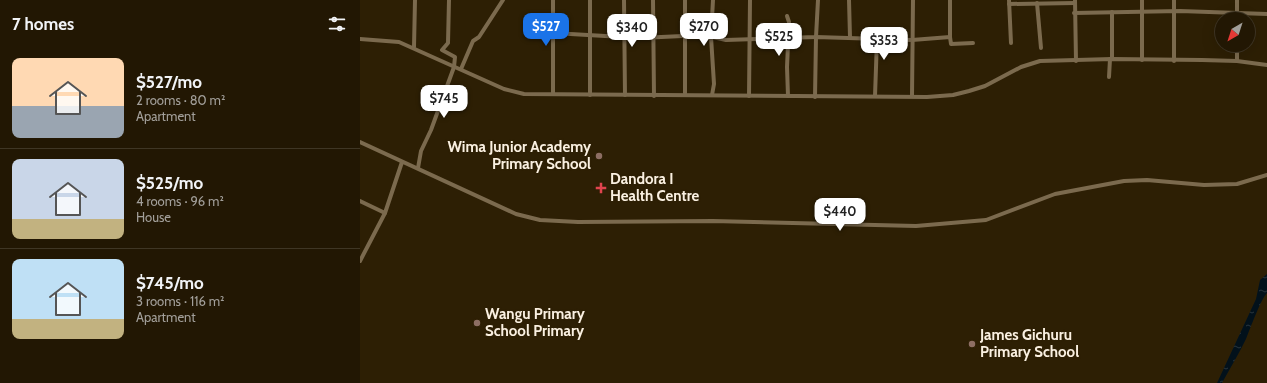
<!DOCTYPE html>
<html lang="en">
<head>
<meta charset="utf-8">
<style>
	body { margin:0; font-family:Cabin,sans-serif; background:#2e2412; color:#f1f3f6; height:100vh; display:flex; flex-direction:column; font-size:15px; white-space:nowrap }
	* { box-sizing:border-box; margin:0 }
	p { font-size:13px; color:#a29f9a }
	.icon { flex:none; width:22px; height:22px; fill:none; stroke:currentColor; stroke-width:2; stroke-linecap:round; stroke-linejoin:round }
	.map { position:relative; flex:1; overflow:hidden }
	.side { display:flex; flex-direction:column; background:#221703; width:360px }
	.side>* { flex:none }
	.needle { width:26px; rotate:219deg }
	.tools { position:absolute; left:855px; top:12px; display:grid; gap:8px }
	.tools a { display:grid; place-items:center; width:40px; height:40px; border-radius:50%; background:#221703; box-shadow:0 4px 16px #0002,0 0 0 1px #3f3625; font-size:20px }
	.price { position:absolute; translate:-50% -34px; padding:0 9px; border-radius:8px; background:#fff; color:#222; font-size:13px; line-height:26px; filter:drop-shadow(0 1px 2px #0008) }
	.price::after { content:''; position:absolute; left:50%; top:24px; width:12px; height:9px; margin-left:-6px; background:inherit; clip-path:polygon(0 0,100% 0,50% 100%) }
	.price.selected { background:#1a73e8; color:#fff }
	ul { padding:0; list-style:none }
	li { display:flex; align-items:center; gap:12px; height:100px; padding:0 12px }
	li+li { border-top:1px solid #3f3625 }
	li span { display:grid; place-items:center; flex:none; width:112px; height:80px; border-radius:8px; color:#555 }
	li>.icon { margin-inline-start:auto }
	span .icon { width:48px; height:48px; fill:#fffc; stroke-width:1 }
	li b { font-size:17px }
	h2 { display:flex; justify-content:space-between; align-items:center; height:48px; padding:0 12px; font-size:17px }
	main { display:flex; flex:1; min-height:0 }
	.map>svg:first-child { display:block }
	.water { fill:url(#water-ripples) }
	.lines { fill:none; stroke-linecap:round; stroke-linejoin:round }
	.street { stroke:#7b6a4e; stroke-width:4 }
	.education-dot { fill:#8d6e63; stroke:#2d1f04; stroke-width:1.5 }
	.health-dot { fill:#e0444e; stroke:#2d1f04; stroke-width:1.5 }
	.labels { text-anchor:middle; stroke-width:4; stroke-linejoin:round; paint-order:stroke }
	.poi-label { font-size:15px; font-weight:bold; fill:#faf0e1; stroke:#2d1f04; text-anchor:start }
</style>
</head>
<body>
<main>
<section class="side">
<h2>7 homes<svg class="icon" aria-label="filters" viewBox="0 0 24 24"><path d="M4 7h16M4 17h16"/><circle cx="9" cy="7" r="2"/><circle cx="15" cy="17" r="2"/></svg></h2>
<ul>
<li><span style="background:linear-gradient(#ffd9b3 60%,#9aa5b1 0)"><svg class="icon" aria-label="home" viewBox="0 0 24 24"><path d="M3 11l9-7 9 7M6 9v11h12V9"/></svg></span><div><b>$527/mo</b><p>2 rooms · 80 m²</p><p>Apartment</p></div></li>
<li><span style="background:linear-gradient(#c9d6e8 75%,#c2b280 0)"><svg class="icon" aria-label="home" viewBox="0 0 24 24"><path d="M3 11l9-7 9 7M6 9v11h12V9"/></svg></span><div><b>$525/mo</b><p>4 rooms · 96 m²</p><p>House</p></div></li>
<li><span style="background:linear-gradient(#bfe0f5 75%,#c2b280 0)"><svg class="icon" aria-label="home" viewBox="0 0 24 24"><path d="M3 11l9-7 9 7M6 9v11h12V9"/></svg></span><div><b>$745/mo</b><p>3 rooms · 116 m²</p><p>Apartment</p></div></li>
</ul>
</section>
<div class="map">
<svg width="907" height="383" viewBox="0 0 907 383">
	<defs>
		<pattern id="water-ripples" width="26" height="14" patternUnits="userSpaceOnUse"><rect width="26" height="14" fill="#02111b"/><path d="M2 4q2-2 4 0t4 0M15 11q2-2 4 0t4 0" fill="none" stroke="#28343c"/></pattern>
	</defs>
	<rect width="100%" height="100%" fill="#2d1f04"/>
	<path class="water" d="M907 274V293C901 299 890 329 886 339 879 354 870 368 862 383H857L896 299 900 280Z"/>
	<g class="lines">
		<g class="street">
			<polyline points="264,0 265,95"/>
			<polyline points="293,0 294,96"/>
			<polyline points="325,0 325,95"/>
			<polyline points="489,0 490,37"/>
			<polyline points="649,0 651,43"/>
			<polyline points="715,0 716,61"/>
			<polyline points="677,3 681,48"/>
			<polyline points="649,4 715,3"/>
			<polyline points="752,12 752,59"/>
			<polyline points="714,13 820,11 907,14"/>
			<polyline points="427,16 429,22 427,67 428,96"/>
			<polyline points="877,19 877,0"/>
			<polyline points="193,33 280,38 344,35 366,40 456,37 458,0"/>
			<polyline points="590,37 590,0"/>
			<polyline points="0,39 39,42 144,89 164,94 567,97 593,95 609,91 625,86 661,67 680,61 752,59 842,60 877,61 907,65"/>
			<polyline points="877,45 877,61"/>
			<polyline points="54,47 55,0"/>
			<polyline points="782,60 782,0"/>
			<polyline points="814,61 814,0"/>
			<polyline points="101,69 113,41 119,37 143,0"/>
			<polyline points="749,77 750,59"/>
			<polyline points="193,94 193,0"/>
			<polyline points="230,95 230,0"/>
			<polyline points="352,95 354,84 351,37 353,0"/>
			<polyline points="389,96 390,0"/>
			<polyline points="515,96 517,39"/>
			<polyline points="552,96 553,0"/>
			<polyline points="455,97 456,37 552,40 590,37 591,44 613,43"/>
			<polyline points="0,142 156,214 180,220 218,222 353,221 556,226 626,220 695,194 764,181 787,180 844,185 877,184 907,175"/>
			<polyline points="58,168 61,151 71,130 94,67 95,57 82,50 88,43 89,0"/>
			<polyline points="0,201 25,213"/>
			<polyline points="0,261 25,213 42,162"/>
		</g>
	</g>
	<g class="education-dot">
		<circle cx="239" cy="156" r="4"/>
		<circle cx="117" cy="323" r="4"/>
		<circle cx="612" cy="344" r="4"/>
	</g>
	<path class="health-dot" d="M239 182h4v4h4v4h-4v4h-4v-4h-4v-4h4z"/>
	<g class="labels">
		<g class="poi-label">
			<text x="231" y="152" text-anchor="end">Wima Junior Academy<tspan x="231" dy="17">Primary School</tspan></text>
			<text x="250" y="184">Dandora I<tspan x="250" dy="17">Health Centre</tspan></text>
			<text x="125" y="319">Wangu Primary<tspan x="125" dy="17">School Primary</tspan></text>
			<text x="620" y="340">James Gichuru<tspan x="620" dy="17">Primary School</tspan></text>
		</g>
	</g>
</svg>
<div class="tools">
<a><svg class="needle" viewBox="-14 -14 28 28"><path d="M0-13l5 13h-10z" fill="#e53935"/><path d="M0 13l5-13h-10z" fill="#a29f9a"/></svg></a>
</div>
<b class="price selected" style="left:186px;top:47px">$527</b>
<b class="price" style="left:344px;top:47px">$270</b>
<b class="price" style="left:272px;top:48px">$340</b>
<b class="price" style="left:419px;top:57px">$525</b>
<b class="price" style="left:524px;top:61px">$353</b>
<b class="price" style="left:84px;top:119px">$745</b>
<b class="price" style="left:480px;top:232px">$440</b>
</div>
</main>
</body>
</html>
